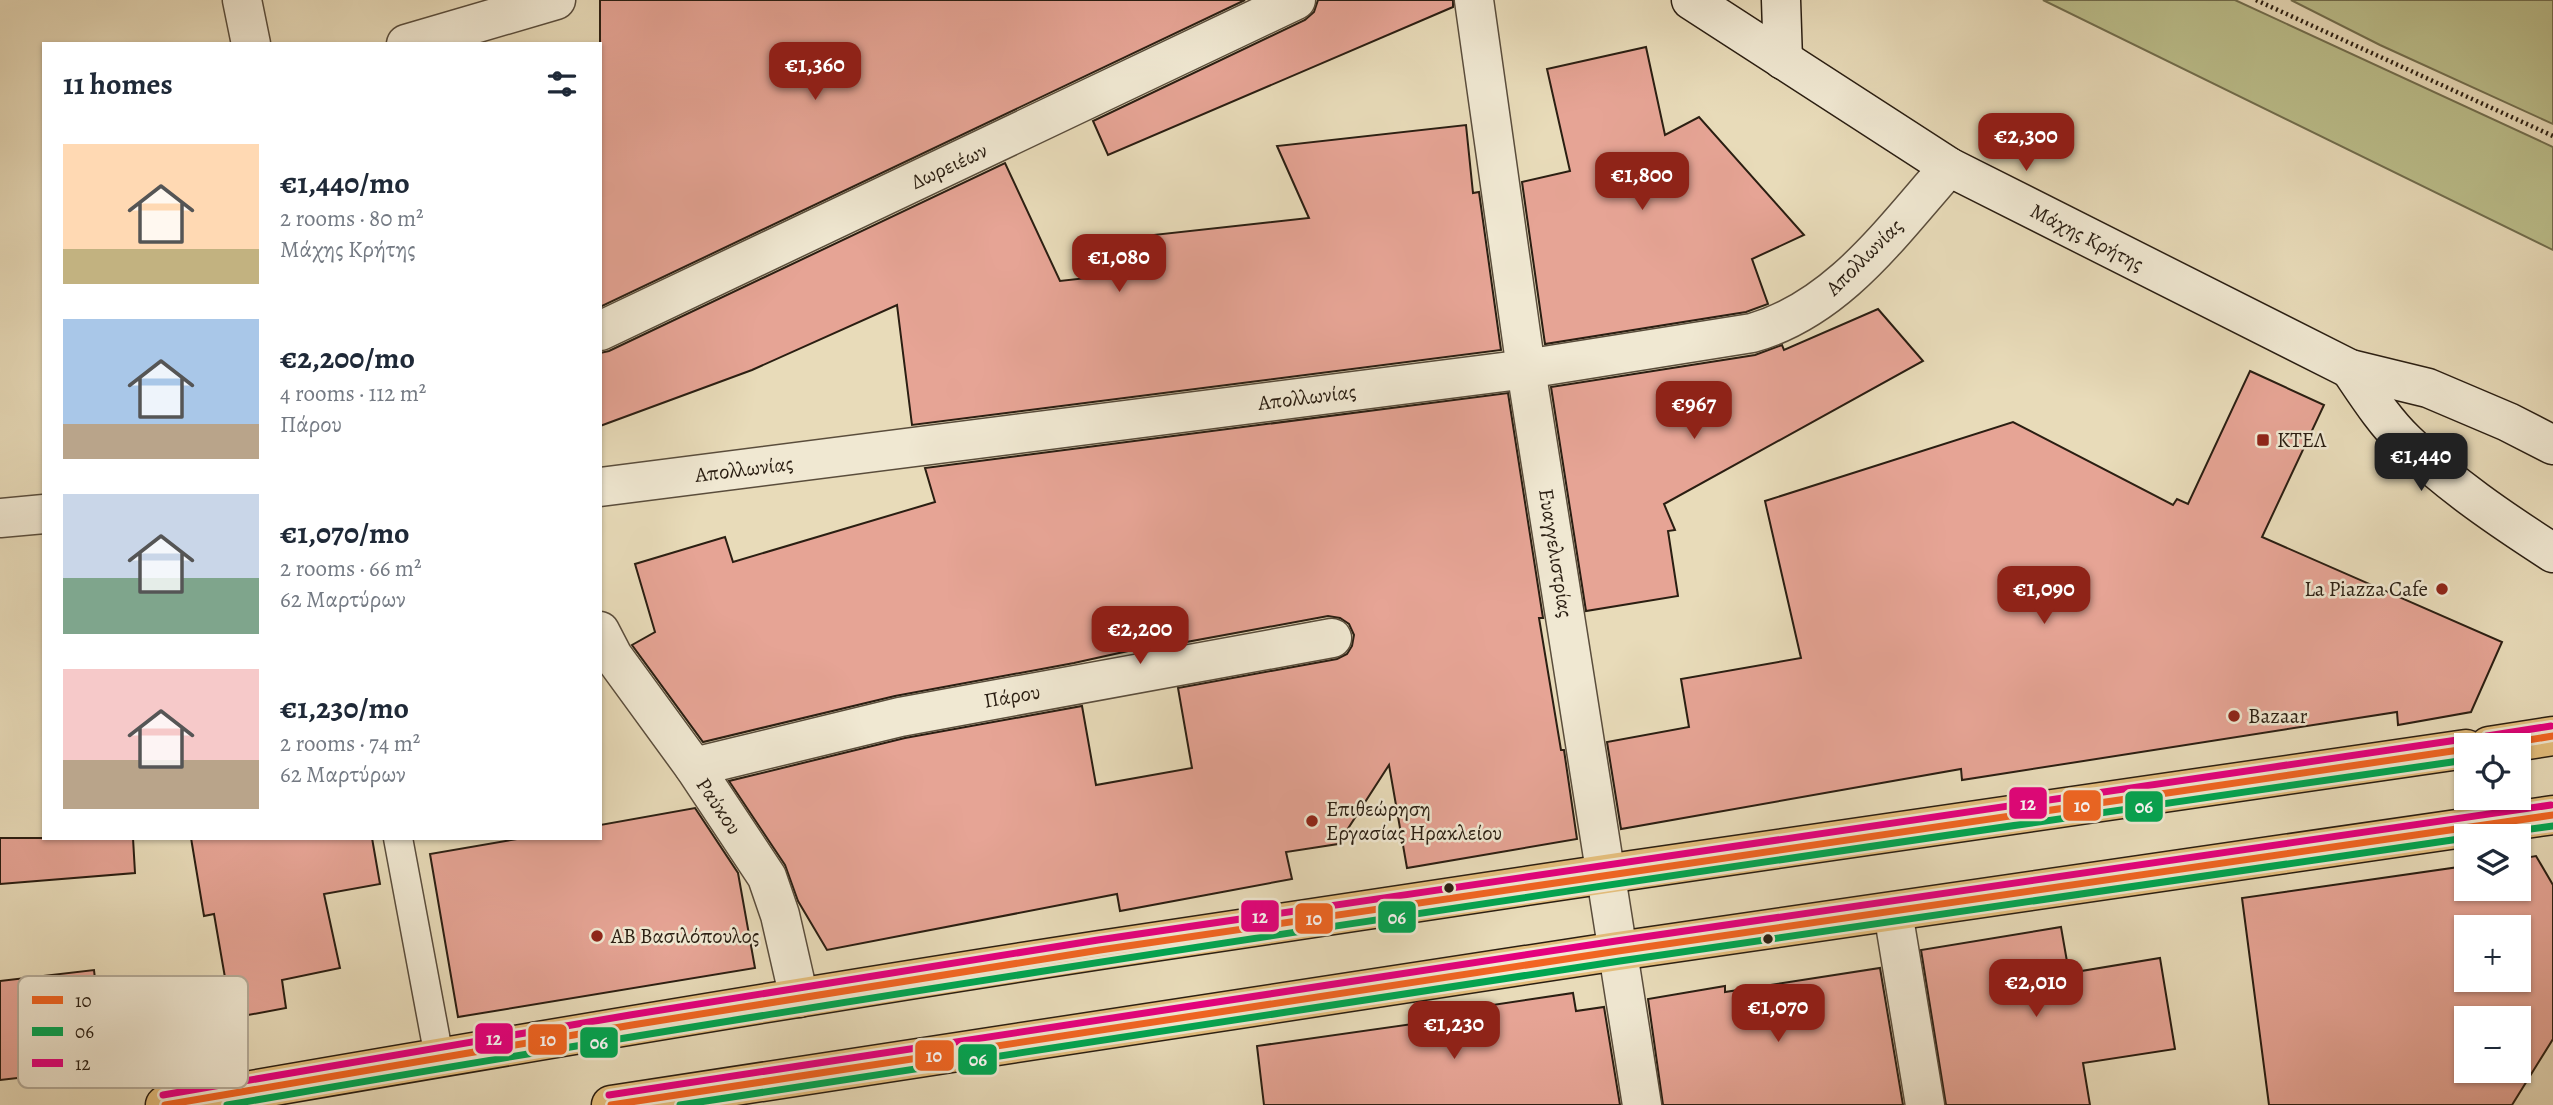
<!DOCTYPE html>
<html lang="en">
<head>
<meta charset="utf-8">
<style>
	body { margin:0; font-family:Alegreya,serif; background:#f6f6f7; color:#1f2937; height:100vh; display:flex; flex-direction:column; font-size:26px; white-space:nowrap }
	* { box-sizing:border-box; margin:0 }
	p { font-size:23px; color:#747a83 }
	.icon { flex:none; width:38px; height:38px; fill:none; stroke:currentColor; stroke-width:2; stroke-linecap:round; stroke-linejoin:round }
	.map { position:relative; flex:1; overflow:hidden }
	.drawer { position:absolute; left:42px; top:42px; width:560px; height:798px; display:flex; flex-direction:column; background:#fff; border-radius:0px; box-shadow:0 2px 5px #0004 }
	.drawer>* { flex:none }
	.buttons { position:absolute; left:2454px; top:733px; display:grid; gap:14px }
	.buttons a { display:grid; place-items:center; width:77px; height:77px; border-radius:0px; background:#fff; box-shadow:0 2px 5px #0004; font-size:35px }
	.price { position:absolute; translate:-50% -60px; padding:0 16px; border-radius:14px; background:#8f2418; color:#fff; font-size:23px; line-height:46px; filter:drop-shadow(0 2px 4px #0008) }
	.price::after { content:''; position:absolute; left:50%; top:42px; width:21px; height:16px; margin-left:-10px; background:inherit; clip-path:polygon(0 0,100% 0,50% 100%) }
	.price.current { background:#222; color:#fff }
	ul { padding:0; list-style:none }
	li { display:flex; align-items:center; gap:21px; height:175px; padding:0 21px }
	li span { display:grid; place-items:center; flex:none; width:196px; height:140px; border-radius:0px; color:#555 }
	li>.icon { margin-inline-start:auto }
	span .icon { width:84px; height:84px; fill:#fffc; stroke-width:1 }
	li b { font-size:30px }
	h2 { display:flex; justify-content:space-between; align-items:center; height:84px; padding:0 21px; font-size:30px }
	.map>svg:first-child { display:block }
	.green { fill:#bbbe8b; stroke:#726e4e; stroke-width:2 }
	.building { fill:#e6a495; stroke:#2a1e12; stroke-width:2; fill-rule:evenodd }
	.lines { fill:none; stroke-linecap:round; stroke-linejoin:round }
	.lane-casing { stroke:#5a4d3c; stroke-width:31 }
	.street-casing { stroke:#5a4d3c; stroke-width:41 }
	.secondary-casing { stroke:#2a1e12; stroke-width:41 }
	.primary-casing { stroke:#2a1e12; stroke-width:41 }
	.path { stroke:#2a1e12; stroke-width:4.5; stroke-dasharray:2 3.5; stroke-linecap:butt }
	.lane { stroke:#f0e8d2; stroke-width:28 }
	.street { stroke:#f0e8d2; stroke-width:38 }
	.secondary { stroke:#f0e8d2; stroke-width:38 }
	.primary { stroke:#e4be7c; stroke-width:38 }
	.bus-1-casing { stroke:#f0e8d2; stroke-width:12 }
	.bus-2-casing { stroke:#f0e8d2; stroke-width:12 }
	.bus-3-casing { stroke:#f0e8d2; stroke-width:12 }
	.bus-1 { stroke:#f26522; stroke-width:7 }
	.bus-2 { stroke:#00a651; stroke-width:7 }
	.bus-3 { stroke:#e5007d; stroke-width:7 }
	.poi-dot { fill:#8f2418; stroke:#f0e8d2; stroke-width:2.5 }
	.bus-dot { fill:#2a1e12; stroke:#f0e8d2; stroke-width:2.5 }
	.labels { text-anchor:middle; stroke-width:5; stroke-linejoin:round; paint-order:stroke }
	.street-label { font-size:21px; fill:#2a1e12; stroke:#f0e8d2 }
	.poi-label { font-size:21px; fill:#2a1e12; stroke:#f0e8d2; text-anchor:start }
	.key { fill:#f0e8d2; stroke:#b5ab98; stroke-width:2 }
	.key-label { font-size:19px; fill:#2a1e12 }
	.line-badge { stroke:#f0e8d2; stroke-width:2.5 }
	.badge-label { font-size:19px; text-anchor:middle; font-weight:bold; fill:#fff }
</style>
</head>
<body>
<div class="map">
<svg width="2553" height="1105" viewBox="0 0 2553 1105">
	<rect width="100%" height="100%" fill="#e8dbb9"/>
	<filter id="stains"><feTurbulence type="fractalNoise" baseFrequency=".00286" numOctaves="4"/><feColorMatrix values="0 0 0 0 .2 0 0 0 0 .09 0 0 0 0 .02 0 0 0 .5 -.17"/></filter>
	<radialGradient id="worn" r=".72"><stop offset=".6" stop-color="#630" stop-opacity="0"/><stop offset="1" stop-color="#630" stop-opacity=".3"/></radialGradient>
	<g class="green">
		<polygon points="2043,0 2235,0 2553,147 2553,250"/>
		<polygon points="2291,0 2553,0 2553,124 2380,45"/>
	</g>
	<g class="building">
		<polygon points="600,0 1245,0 600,307"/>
		<polygon points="1318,0 1453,0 1453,7 1108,155 1093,121 1305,20 1314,12"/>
		<polygon points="1646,47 1665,135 1699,117 1804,235 1752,259 1768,304 1746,312 1545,344 1522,182 1570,171 1547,69"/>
		<polygon points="1466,125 1473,193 1479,192 1501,350 912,425 897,305 752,370 600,426 600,353 609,351 1005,163 1060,281 1159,270 1144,236 1309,218 1277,146"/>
		<polygon points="1878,309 1923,361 1664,504 1675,530 1668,531 1678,596 1586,611 1551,387 1755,355 1782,345 1784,350"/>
		<polygon points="2250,371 2324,405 2262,537 2502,642 2471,712 2398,725 2397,712 1962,780 1961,769 1621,829 1607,742 1689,727 1681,679 1801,658 1765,501 2013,422 2173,505 2177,499 2188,504"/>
		<polygon points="1508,393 1543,618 1539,618 1561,750 1564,750 1577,839 1407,868 1389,765 1338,844 1286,852 1292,879 1120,911 1117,894 827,950 798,901 785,865 729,781 905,738 1082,706 1096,785 1192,768 1178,688 1337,659 1347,654 1352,646 1354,635 1349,624 1340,618 1328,616 1170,645 1169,642 1074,663 895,696 703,742 632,645 655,632 635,564 725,537 733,562 935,502 925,468"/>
		<polygon points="695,808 738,873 755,968 458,1017 430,854 523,838 600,838 600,825"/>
		<polygon points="0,838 133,838 135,873 0,884"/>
		<polygon points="191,838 372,838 380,884 324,894 340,968 282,980 286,1008 232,1018 214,914 204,916"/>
		<path d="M2536 856 2553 885V1039L2512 1105H2269L2242 898 2466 866V889H2518V859ZM2466 928H2518V980H2466ZM2466 1018H2518V1071H2466Z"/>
		<polygon points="2061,927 2069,973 2160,958 2175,1049 2083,1063 2090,1105 1946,1105 1921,950"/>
		<polygon points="1880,968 1903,1105 1663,1105 1648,999 1725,986 1725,992"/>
		<polygon points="94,970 105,1068 0,1080 0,981"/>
		<polygon points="1573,993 1576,1011 1604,1007 1620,1105 1264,1105 1257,1046 1420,1023 1419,1016"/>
	</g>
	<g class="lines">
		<defs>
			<polyline id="lane" points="398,838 439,1057"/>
			<g id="street">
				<polyline points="242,0 251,44"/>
				<polyline points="1474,0 1526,369 1642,1105"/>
				<polyline points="406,44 556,0"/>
				<polyline points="600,331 1296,0"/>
				<path d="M600 487 1526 369 1752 333C1838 309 1892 231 1949 167"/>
				<polyline points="0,518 44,514"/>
				<polyline points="600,631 613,656 694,767 767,877 780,915 799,998"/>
				<polyline points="694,767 900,717 1332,638"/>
				<polyline points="1893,912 1925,1105"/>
			</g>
			<g id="secondary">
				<polyline points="1691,0 1949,167 2350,369 2428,388 2508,422 2553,445"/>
				<polyline points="1781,0 1783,60"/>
				<path d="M2350 369C2367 394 2384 421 2406 442 2450 485 2502 520 2553 553"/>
			</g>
			<g id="primary">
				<polyline points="2489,746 2553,736"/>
				<path d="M165 1105C476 1051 787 998 1100 950 1555 880 2010 815 2466 749"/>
				<polyline points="611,1105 1618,951 2553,815"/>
			</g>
		</defs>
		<use href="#lane" class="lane-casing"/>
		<use href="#street" class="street-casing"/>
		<use href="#secondary" class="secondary-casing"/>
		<use href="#primary" class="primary-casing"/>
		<polyline class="path" points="2256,0 2553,136"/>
		<use href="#lane" class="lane"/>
		<use href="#street" class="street"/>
		<use href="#secondary" class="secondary"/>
		<use href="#primary" class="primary"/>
		<defs>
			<g id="bus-1">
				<polyline points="2492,746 2553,736"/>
				<polyline points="165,1105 632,1025 1100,950 2466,749"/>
				<polyline points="611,1105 1618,951 2553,815"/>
			</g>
			<g id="bus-2">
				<polyline points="2478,836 2553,826"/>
				<path d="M227 1105C971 976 1718 868 2466 760"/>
				<polyline points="680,1105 1620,961 2466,838"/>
			</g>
			<g id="bus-3">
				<polyline points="2487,736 2551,726"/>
				<polyline points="163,1095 630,1015 1098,940 2464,739"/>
				<polyline points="609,1095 1616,941 2551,805"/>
			</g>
		</defs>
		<use href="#bus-1" class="bus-1-casing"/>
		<use href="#bus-2" class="bus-2-casing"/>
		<use href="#bus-3" class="bus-3-casing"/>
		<use href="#bus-1" class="bus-1"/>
		<use href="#bus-2" class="bus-2"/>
		<use href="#bus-3" class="bus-3"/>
	</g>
	<g class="poi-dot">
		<rect x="2256" y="433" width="14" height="14" rx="3.5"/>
		<circle cx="2442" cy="589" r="7"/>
		<circle cx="2234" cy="716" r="7"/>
		<circle cx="1312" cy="821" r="7"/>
		<circle cx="597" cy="936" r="7"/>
	</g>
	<g class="bus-dot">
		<circle cx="1449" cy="888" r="6"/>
		<circle cx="1768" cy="939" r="6"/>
	</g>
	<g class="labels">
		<g class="street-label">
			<text transform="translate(949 166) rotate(-25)" y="7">Δωρειέων</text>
			<text transform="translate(2087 237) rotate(27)" y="7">Μάχης Κρήτης</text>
			<text transform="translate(1864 257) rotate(-45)" y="7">Απολλωνίας</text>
			<text transform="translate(1307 397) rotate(-7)" y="7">Απολλωνίας</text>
			<text transform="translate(744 469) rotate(-7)" y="7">Απολλωνίας</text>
			<text transform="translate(1556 553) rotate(81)" y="7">Ευαγγελιστρίας</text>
			<text transform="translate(1012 696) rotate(-10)" y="7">Πάρου</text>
			<text transform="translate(719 806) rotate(56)" y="7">Ραύκου</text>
		</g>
		<g class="poi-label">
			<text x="2277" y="447">ΚΤΕΛ</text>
			<text x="2428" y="596" text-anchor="end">La Piazza Cafe</text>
			<text x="2248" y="723">Bazaar</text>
			<text x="1326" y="816">Επιθεώρηση<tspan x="1326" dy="24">Εργασίας Ηρακλείου</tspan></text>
			<text x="611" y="943">ΑΒ Βασιλόπουλος</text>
		</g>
	</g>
	<rect x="18" y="976" width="230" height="112" rx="10" class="key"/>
	<rect x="32" y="996" width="31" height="8" fill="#f26522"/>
	<rect x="32" y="1027" width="31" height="9" fill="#00a651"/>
	<rect x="32" y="1059" width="31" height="8" fill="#e5007d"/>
	<g class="key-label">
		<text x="75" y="1007">10</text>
		<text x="75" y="1038">06</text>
		<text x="75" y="1070">12</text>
	</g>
	<g class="line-badge">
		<rect x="2008" y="786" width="40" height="34" rx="7" fill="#e5007d"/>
		<rect x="2062" y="789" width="40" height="33" rx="7" fill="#f26522"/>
		<rect x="2124" y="790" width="40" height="33" rx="7" fill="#00a651"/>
		<rect x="1240" y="899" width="40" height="34" rx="7" fill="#e5007d"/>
		<rect x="1377" y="900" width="40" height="34" rx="7" fill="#00a651"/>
		<rect x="1294" y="902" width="40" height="33" rx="7" fill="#f26522"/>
		<rect x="474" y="1022" width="40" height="33" rx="7" fill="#e5007d"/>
		<rect x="527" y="1023" width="41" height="33" rx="7" fill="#f26522"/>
		<rect x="579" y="1026" width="40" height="33" rx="7" fill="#00a651"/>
		<rect x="914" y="1039" width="41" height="33" rx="7" fill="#f26522"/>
		<rect x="957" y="1043" width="41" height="33" rx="7" fill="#00a651"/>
	</g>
	<g class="badge-label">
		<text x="2028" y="810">12</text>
		<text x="2082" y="812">10</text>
		<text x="2144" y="813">06</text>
		<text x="1260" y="923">12</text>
		<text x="1397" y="924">06</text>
		<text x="1314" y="925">10</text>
		<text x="494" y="1045">12</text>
		<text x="548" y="1046">10</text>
		<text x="599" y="1049">06</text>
		<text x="934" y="1062">10</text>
		<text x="978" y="1066">06</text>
	</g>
	<rect width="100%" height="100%" filter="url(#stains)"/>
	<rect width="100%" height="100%" fill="url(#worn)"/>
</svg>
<div class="buttons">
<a><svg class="icon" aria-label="locate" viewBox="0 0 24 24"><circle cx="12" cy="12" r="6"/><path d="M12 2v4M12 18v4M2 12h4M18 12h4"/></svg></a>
<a><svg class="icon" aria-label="layers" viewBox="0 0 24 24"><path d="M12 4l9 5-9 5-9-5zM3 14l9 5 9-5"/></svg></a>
<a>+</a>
<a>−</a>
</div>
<b class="price" style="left:815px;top:102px">€1,360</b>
<b class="price" style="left:2026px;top:173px">€2,300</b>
<b class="price" style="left:1642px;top:212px">€1,800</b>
<b class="price" style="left:1119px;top:294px">€1,080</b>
<b class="price" style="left:1694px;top:441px">€967</b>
<b class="price current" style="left:2421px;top:493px">€1,440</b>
<b class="price" style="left:2044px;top:626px">€1,090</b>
<b class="price" style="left:1140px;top:666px">€2,200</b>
<b class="price" style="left:2036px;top:1019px">€2,010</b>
<b class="price" style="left:1778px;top:1044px">€1,070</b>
<b class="price" style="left:1454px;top:1061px">€1,230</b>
<section class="drawer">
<h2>11 homes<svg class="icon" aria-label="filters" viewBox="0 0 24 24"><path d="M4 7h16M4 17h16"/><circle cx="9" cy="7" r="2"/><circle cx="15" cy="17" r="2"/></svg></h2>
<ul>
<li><span style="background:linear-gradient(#ffd9b3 75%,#c2b280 0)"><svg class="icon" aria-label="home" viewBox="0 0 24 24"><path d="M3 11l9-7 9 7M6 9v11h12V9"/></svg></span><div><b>€1,440/mo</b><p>2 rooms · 80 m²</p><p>Μάχης Κρήτης</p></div></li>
<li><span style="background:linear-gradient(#a9c7e8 75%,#b9a48a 0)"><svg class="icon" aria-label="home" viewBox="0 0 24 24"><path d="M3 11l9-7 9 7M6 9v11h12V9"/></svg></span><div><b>€2,200/mo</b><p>4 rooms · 112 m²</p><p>Πάρου</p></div></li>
<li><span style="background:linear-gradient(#c9d6e8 60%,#7fa58c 0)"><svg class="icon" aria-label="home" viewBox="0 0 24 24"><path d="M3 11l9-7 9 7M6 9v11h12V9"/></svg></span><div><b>€1,070/mo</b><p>2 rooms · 66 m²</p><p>62 Μαρτύρων</p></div></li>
<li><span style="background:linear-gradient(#f6c9c9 65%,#b9a48a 0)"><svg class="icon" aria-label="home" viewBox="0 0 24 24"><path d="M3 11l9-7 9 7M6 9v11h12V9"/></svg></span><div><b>€1,230/mo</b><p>2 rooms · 74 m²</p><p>62 Μαρτύρων</p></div></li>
</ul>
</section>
</div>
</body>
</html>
